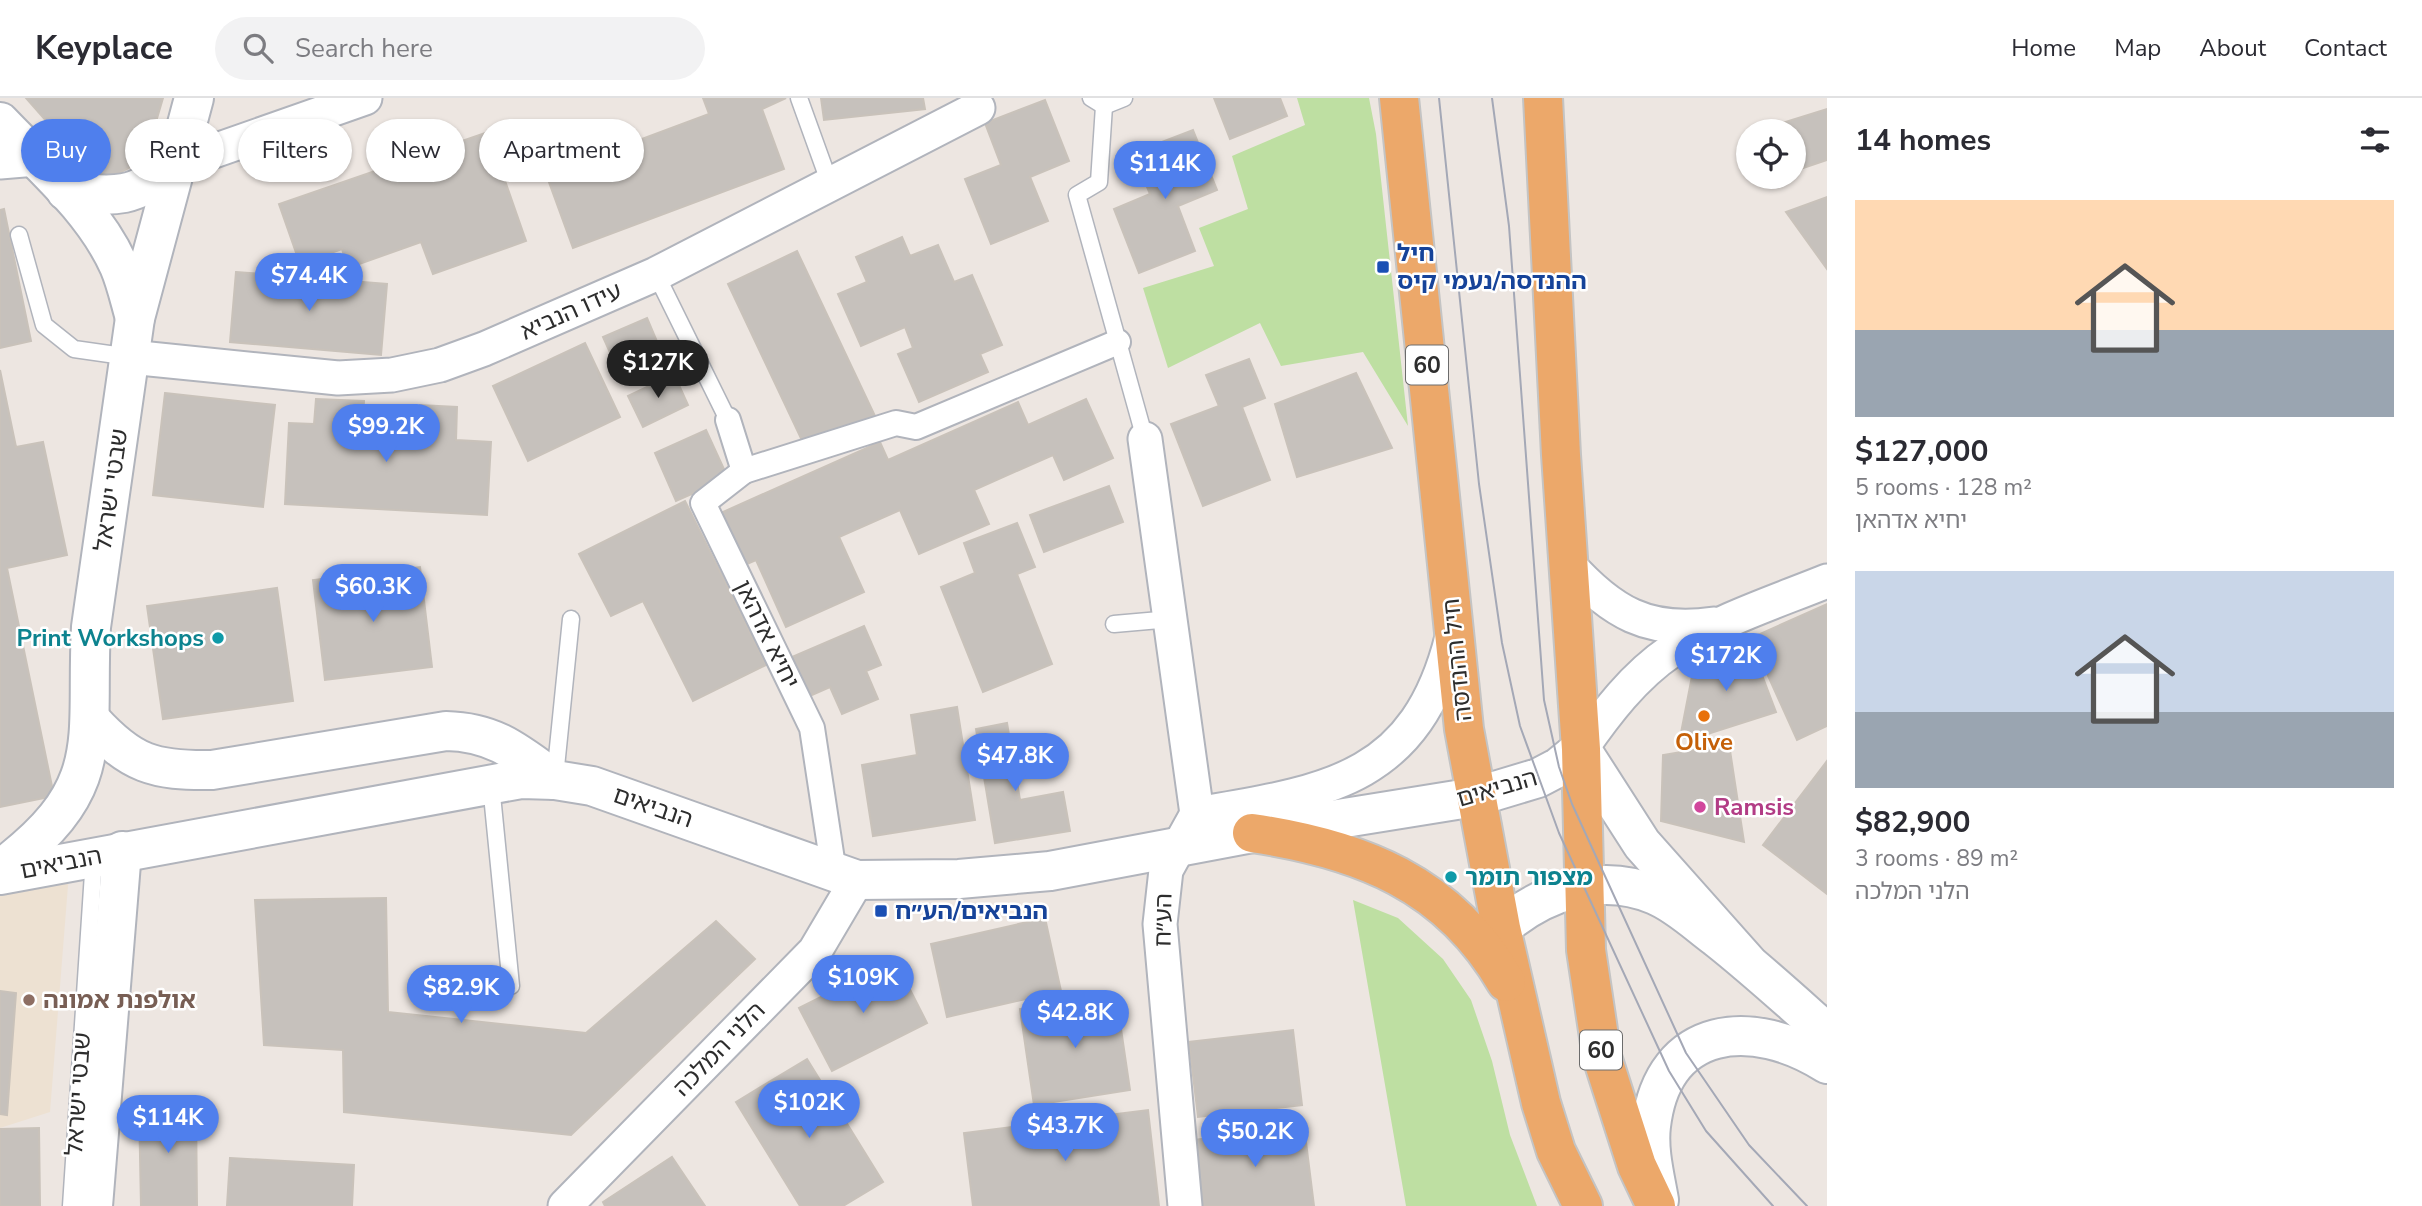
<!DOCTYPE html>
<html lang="en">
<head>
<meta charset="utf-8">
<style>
	body { margin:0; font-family:"Nunito Sans","Noto Sans Hebrew",sans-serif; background:#f2f2f3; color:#2b2b33; height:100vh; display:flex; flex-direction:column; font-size:26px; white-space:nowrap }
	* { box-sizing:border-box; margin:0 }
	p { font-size:23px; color:#7c7c81 }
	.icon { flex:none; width:38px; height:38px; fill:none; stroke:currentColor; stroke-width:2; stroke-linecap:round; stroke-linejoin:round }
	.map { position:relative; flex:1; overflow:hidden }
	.side { display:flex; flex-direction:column; background:#fff; width:595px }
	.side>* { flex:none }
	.hud { position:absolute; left:21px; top:21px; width:665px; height:63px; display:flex; gap:14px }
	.tools { position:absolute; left:1736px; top:21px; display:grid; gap:14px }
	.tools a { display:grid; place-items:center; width:70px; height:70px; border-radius:50%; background:#fff; box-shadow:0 2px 5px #0004; font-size:35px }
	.price { position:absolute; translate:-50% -60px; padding:0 16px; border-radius:24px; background:#4f7fed; color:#fff; font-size:23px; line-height:46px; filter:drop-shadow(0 2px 4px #0008) }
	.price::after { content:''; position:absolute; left:50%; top:42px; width:21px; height:16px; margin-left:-10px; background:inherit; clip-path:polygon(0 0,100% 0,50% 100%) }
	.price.current { background:#222; color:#fff }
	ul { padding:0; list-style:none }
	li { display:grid; align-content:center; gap:14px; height:371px; padding:0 28px }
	li span { display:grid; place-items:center; height:217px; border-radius:0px; color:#555 }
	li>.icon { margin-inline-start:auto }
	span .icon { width:126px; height:126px; fill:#fffc; stroke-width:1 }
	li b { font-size:30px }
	h2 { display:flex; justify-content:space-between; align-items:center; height:84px; padding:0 28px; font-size:30px }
	.pill { padding:0 24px; border-radius:32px; background:#fff; box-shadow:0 2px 5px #0004; font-size:24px; line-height:63px }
	.pill.current { background:#4f7fed; color:#fff }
	header { display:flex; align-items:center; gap:42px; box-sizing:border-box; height:98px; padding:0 35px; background:#fff; border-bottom:2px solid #e1e1e2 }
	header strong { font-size:33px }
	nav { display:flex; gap:38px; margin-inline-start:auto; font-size:24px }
	.search { width:490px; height:63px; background:#f2f2f3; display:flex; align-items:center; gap:18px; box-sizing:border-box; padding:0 24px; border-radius:38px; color:#7c7c81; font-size:26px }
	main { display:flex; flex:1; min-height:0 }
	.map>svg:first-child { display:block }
	.education { fill:#ede1d2 }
	.green { fill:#bedfa2 }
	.building { fill:#c6c1bc; stroke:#c9c2ba; stroke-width:2 }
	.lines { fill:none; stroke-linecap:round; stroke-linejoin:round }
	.service-casing { stroke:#b1b4bc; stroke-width:19 }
	.pedestrian-casing { stroke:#b1b4bc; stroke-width:28 }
	.minor-casing { stroke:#b1b4bc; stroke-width:37 }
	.tertiary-casing { stroke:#b1b4bc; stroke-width:42 }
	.trunk-casing { stroke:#c4c4c4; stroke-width:42 }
	.service { stroke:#fff; stroke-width:16 }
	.pedestrian { stroke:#fff; stroke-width:24 }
	.minor { stroke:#fff; stroke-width:33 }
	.tertiary { stroke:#fff; stroke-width:38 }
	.trunk { stroke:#eca86a; stroke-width:38 }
	.tram { stroke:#a4a8b6; stroke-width:2 }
	.transit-dot { fill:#1a4fb4; stroke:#fff; stroke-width:2.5 }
	.culture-dot { fill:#0f9aa8; stroke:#fff; stroke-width:2.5 }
	.food-dot { fill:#e8710a; stroke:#fff; stroke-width:2.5 }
	.hotel-dot { fill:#d1479c; stroke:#fff; stroke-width:2.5 }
	.education-dot { fill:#8d6e63; stroke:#fff; stroke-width:2.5 }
	.labels { text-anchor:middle; stroke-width:5; stroke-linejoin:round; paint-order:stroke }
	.shield { fill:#fff; stroke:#6c6c6c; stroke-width:2 }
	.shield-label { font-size:23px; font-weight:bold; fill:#2d2d2d }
	.transit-label { font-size:24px; font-weight:bold; fill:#164399; stroke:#fff; text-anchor:start }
	.street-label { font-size:24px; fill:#2d2d2d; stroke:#fff }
	.culture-label { font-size:24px; font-weight:bold; fill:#0d838f; stroke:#fff; text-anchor:end }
	.food-label { font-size:24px; font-weight:bold; fill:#c56008; stroke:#fff }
	.hotel-label { font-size:24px; font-weight:bold; fill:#b23c85; stroke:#fff; text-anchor:start }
	.education-label { font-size:24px; font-weight:bold; fill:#785e54; stroke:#fff; text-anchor:start }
</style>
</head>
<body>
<header>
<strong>Keyplace</strong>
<div class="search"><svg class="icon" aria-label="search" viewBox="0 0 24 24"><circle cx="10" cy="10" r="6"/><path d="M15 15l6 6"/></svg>Search here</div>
<nav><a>Home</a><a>Map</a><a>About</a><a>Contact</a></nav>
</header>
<main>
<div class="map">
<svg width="1827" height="1108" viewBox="0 0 1827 1108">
	<rect width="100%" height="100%" fill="#ede6e1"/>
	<polygon class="education" points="69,775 50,1014 0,1030 0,791"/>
	<g class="green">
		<polygon points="1297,0 1369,0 1376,36 1408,328 1363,254 1281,268 1260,225 1168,270 1143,190 1214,168 1199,130 1248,111 1232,58 1305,27"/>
		<polygon points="1353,802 1398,820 1443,861 1471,902 1492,963 1510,1037 1537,1108 1406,1108"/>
	</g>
	<g class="building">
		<polygon points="26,0 163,0 148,51 129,70 111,79 93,76"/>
		<polygon points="703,0 786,0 762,11 784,71 573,150 534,43 587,23 599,57 709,16"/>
		<polygon points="821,0 923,0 925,11 824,22"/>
		<polygon points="1214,0 1280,0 1287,18 1230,41"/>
		<polygon points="1045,2 1069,63 1030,79 1048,123 991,146 965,81 1001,67 985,25"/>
		<polygon points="1827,11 1827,62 1794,73 1794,33 1767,33 1766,30"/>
		<polygon points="1193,32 1217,92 1178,108 1195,153 1139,175 1114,111 1150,96 1133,55"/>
		<polygon points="488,34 526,143 433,176 421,144 348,170 342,151 300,166 279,106"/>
		<polygon points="1827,99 1827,171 1786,114"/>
		<polygon points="4,111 31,243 0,250 0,112"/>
		<polygon points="902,139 910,158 938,147 954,184 972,177 1002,247 980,256 988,274 919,304 898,256 913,250 905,229 861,248 838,196 867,184 856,159"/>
		<polygon points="797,153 875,318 806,351 728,186"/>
		<polygon points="236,174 387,186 381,257 230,244"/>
		<polygon points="647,220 664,260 621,279 603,239"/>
		<polygon points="585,245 620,319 528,363 493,288"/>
		<polygon points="1249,261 1265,300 1242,309 1270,382 1203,408 1171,326 1219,308 1206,277"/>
		<polygon points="0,272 16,349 43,344 67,457 7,470 54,698 0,709"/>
		<polygon points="1356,275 1392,350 1297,379 1275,306"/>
		<polygon points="674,276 688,307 643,329 628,298"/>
		<polygon points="165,295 275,307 263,409 153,397"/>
		<polygon points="316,301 364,303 362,337 417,340 420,307 457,309 456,342 491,344 487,417 285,406 289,325 314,326"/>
		<polygon points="1086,301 1113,360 1064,382 1053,357 974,392 989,426 919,456 900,412 839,439 864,494 786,529 756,462 738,470 714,418 880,344 888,362 1018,304 1028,327"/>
		<polygon points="706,332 728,380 676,403 655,355"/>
		<polygon points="1109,388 1123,424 1044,454 1030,417"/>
		<polygon points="685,403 766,567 693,603 643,503 611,518 579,456"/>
		<polygon points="1017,425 1035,469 1017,476 1052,566 983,594 941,489 975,475 964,445"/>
		<polygon points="420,469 432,569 325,582 313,482"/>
		<polygon points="277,490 293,603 163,621 147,508"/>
		<polygon points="1827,506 1827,628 1797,642 1751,540"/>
		<polygon points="864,528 881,567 866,573 878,601 842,616 830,589 803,601 785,562"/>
		<polygon points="1748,540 1776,614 1695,640 1680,640 1694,568"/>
		<polygon points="957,609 975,722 873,738 862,667 917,657 911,617"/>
		<polygon points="1007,625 1020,702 1063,694 1070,733 995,745 976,631"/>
		<polygon points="1729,646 1744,744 1661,723 1663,657"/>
		<polygon points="1827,663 1827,796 1763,747"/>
		<polygon points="386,800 388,914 586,935 716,823 755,861 571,1037 344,1014 343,952 264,947 255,802"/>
		<polygon points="1045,820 1061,893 947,919 931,846"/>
		<polygon points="895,862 927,925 832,973 799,910"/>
		<polygon points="0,893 16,895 7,1017 0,1016"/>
		<polygon points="1116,897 1130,992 1034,1007 1020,911"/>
		<polygon points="1293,932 1302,1007 1198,1019 1189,944"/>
		<polygon points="807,961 883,1084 843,1108 800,1108 736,1004"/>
		<polygon points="196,1006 197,1108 141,1108 139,1007"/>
		<polygon points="1148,1012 1159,1108 973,1108 964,1035"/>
		<polygon points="1304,1028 1314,1108 1202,1108 1193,1042"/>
		<polygon points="39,1030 40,1108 0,1108 0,1031"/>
		<polygon points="672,1059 705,1108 605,1108 603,1104"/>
		<polygon points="230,1060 354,1067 352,1108 227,1108"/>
	</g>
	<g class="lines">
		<defs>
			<g id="service">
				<polyline points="799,0 830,86"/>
				<polyline points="1091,0 1104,8 1124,0"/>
				<polyline points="1104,8 1099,84 1077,97 1145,341"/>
				<polyline points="19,137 44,227 74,251 130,259"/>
				<polyline points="656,176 728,322"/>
				<polyline points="1114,526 1171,521"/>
				<polyline points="555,679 571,521"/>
				<polyline points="491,687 511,888"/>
				<polyline points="71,1108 94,760"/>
			</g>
			<g id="pedestrian">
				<polyline points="728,322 744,373 703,405 812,630 834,775"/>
				<polyline points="744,373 896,325 916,329 1118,244"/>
			</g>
			<g id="minor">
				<polyline points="0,64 36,61"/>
				<polyline points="174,67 365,0"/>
				<polyline points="130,259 338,280 392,277 440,267 484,251 656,176 978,10"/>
				<polyline points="1145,341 1197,716"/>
				<path d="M1568 466C1611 514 1648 536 1714 526"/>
				<path d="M1581 651C1606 615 1634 578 1671 553 1719 522 1775 504 1827 483"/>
				<polyline points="565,1108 815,853 857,782"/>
				<path d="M1185 1108 1160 826 1166 772 1197 716C1326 694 1416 683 1452 539"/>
			</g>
			<g id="tertiary">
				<path d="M0 24C42 68 94 112 119 168 126 184 130 203 135 220"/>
				<path d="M66 93C115 100 136 100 174 67"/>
				<path d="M92 623C131 666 154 673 212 672L446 633C494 634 517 654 555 682"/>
				<path d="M11 763C109 686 85 639 91 529L135 220 194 0"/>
				<polyline points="0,777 521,681 555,682 592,688 857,782 959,781 1050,773 1252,735 1475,699 1538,680 1559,669 1581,651 1642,746 1747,864"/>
				<path d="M1501 830C1544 793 1601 774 1655 797 1677 806 1698 826 1717 840 1755 870 1791 903 1827 935"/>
				<path d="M1659 1102C1655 1079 1648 1052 1651 1028 1663 926 1753 919 1827 966"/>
				<polyline points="93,1108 122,753"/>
			</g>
			<g id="trunk">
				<polyline points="1399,0 1464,631 1501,830 1541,1005 1556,1053 1583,1108"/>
				<polyline points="1543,0 1561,357 1581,651 1586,852 1602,959 1637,1068 1656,1108"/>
				<path d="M1252 735C1360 751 1449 785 1506 884"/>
			</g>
		</defs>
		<use href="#service" class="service-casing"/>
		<use href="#pedestrian" class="pedestrian-casing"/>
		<use href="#minor" class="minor-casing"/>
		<use href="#tertiary" class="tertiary-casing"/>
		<use href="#trunk" class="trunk-casing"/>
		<use href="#service" class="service"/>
		<use href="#pedestrian" class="pedestrian"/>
		<use href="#minor" class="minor"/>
		<use href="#tertiary" class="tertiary"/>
		<use href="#trunk" class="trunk"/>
		<g class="tram">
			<polyline points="1439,0 1479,386 1502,545 1520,628 1559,735 1669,973 1706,1033 1773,1108"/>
			<polyline points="1492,0 1509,128 1544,602 1559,669 1572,706 1686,955 1749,1047 1807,1108"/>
		</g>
	</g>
	<g class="transit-dot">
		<rect x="1376" y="162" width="14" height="14" rx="3.5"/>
		<rect x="874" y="806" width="14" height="14" rx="3.5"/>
	</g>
	<g class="culture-dot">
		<circle cx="218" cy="540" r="7"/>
		<circle cx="1451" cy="779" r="7"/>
	</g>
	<circle class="food-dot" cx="1704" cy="618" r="7"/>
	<circle class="hotel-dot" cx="1700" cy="709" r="7"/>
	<circle class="education-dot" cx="29" cy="902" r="7"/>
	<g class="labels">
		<g class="shield">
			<rect x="1406" y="247.5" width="42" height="39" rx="5"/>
			<rect x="1580" y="932.5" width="42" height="39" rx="5"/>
		</g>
		<g class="shield-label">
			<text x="1427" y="275">60</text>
			<text x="1601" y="960">60</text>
		</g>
		<g class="transit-label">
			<text x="1397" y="163">חיל<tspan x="1397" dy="28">ההנדסה/נעמי קיס</tspan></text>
			<text x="895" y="821">הנביאים/הע״ח</text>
		</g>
		<g class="street-label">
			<text transform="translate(571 213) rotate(-24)" y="8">עידו הנביא</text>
			<text transform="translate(111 392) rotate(-82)" y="8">שבטי ישראל</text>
			<text transform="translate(767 536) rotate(64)" y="8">יחיא אדהאן</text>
			<text transform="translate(1457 562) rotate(-96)" y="8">חיל ההנדסה</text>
			<text transform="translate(1497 690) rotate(-16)" y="8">הנביאים</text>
			<text transform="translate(653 709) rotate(19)" y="8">הנביאים</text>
			<text transform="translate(61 765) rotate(-11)" y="8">הנביאים</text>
			<text transform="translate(1163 822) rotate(-89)" y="8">הע״ח</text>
			<text transform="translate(719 951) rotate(-46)" y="8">הלני המלכה</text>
			<text transform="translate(78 996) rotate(-86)" y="8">שבטי ישראל</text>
		</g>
		<g class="culture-label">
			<text x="204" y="548">Print Workshops</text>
			<text x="1465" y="787" text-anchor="start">מצפור תומר</text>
		</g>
		<g class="food-label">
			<text x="1704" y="652">Olive</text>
		</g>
		<g class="hotel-label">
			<text x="1714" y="717">Ramsis</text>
		</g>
		<g class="education-label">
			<text x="43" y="910">אולפנת אמונה</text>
		</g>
	</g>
</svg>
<div class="tools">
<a><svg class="icon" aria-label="locate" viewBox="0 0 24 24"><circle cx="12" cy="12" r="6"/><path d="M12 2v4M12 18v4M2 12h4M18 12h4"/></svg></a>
</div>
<b class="price" style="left:1165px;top:103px">$114K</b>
<b class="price" style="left:309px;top:215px">$74.4K</b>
<b class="price current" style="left:658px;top:302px">$127K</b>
<b class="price" style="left:386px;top:366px">$99.2K</b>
<b class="price" style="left:373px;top:526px">$60.3K</b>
<b class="price" style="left:1726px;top:595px">$172K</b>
<b class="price" style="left:1015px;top:695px">$47.8K</b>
<b class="price" style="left:863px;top:917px">$109K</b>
<b class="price" style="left:461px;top:927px">$82.9K</b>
<b class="price" style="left:1075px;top:952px">$42.8K</b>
<b class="price" style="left:809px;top:1042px">$102K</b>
<b class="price" style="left:168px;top:1057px">$114K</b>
<b class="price" style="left:1065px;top:1065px">$43.7K</b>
<b class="price" style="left:1255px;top:1071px">$50.2K</b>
<div class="hud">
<a class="pill current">Buy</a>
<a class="pill">Rent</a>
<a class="pill">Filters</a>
<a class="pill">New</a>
<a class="pill">Apartment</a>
</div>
</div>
<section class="side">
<h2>14 homes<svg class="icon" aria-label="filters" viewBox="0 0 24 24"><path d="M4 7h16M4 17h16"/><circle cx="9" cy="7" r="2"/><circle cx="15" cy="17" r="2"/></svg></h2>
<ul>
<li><span style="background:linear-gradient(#ffd9b3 60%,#9aa5b1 0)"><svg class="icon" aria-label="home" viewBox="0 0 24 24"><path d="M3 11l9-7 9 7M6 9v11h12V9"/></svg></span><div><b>$127,000</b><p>5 rooms · 128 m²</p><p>יחיא אדהאן</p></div></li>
<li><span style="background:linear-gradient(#c9d6e8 65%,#9aa5b1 0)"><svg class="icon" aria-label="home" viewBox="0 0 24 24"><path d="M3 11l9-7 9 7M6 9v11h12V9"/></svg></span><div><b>$82,900</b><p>3 rooms · 89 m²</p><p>הלני המלכה</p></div></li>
</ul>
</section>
</main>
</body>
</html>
